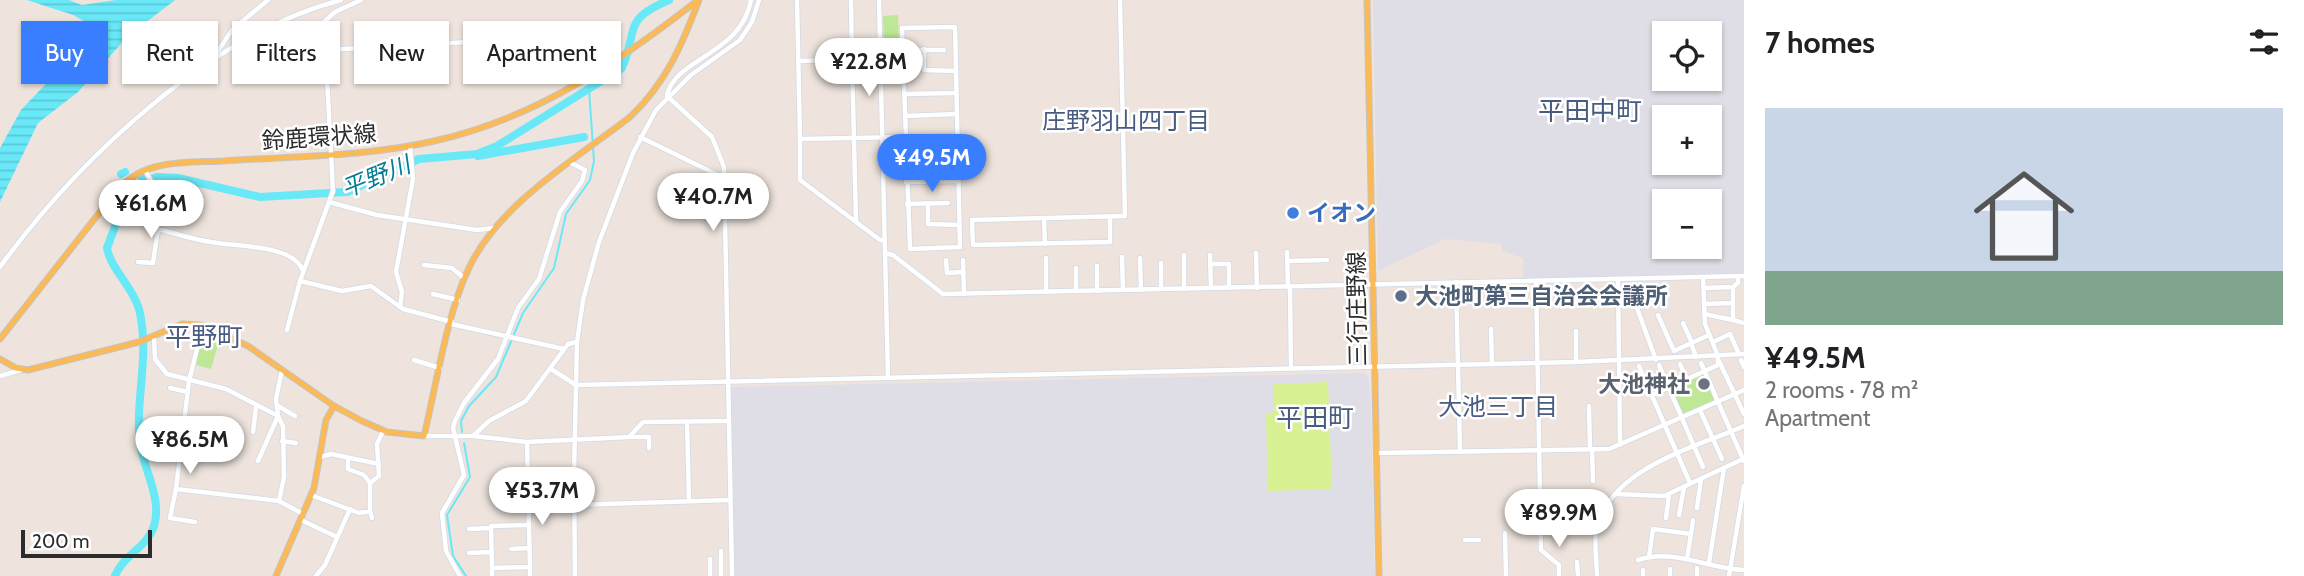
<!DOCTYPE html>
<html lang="en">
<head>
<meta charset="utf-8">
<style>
	body { margin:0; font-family:Cabin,"Noto Sans JP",sans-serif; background:#f2f2f2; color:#202124; height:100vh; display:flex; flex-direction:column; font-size:26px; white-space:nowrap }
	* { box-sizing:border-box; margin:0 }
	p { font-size:23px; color:#757577 }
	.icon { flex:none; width:38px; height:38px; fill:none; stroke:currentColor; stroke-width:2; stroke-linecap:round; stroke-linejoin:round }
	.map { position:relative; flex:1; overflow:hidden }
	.drawer { display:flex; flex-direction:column; background:#fff; width:560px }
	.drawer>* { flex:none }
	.guide { position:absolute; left:21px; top:21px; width:665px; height:63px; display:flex; gap:14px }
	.buttons { position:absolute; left:1652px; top:21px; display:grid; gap:14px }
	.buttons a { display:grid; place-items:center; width:70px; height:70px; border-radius:0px; background:#fff; box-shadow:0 2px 5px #0004; font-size:35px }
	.scale { position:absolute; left:21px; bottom:18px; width:131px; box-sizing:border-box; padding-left:7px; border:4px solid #2c2c2c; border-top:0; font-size:19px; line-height:24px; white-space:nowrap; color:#2c2c2c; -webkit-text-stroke:5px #fff; paint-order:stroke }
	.price { position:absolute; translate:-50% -60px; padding:0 16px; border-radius:24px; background:#fff; color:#222; font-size:23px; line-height:46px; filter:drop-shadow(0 2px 4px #0008) }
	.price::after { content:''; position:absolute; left:50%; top:42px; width:21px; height:16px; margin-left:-10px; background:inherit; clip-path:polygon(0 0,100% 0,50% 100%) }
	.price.current { background:#397eff; color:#fff }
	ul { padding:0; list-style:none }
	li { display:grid; align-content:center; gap:14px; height:371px; padding:0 21px }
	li+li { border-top:2px solid #e0e0e0 }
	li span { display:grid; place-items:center; height:217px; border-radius:0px; color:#555 }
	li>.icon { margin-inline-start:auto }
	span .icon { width:126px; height:126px; fill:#fffc; stroke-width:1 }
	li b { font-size:30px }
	h2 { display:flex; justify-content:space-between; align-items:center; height:84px; padding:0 21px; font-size:30px }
	.chip { padding:0 24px; border-radius:0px; background:#fff; box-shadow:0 2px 5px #0004; font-size:24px; line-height:63px }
	.chip.current { background:#397eff; color:#fff }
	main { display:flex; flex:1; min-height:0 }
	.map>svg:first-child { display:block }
	.industrial { fill:#dfdee6; fill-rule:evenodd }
	.grass { fill:#bfe896 }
	.pitch { fill:#d7f091 }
	.water { fill:url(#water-rules) }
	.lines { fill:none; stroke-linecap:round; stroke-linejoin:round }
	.stream { stroke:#69e8f7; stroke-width:2 }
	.river { stroke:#69e8f7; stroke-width:8 }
	.minor-casing { stroke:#d2d9e5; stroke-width:6 }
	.major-casing { stroke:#c4c4c4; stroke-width:7 }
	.minor { stroke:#fff; stroke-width:4.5 }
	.major { stroke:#fbba56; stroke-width:5 }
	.shop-dot { fill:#3f7fe0; stroke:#fff; stroke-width:2.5 }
	.service-dot { fill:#5c6f8a; stroke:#fff; stroke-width:2.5 }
	.worship-dot { fill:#6b7280; stroke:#fff; stroke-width:2.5 }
	.labels { text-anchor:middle; stroke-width:5; stroke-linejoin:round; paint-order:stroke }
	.street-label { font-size:23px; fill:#2c2c2c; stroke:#fff }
	.shop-label { font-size:23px; font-weight:bold; fill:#366cbe; stroke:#fff; text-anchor:start }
	.service-label { font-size:23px; font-weight:bold; fill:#4e5e75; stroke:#fff; text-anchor:start }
	.worship-label { font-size:23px; font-weight:bold; fill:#5b616d; stroke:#fff; text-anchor:end }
	.neighbourhood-label { font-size:24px; fill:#485b80; stroke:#fff }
	.water-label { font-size:24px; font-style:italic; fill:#057d98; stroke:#fff }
	.quarter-label { font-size:26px; fill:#485b80; stroke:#fff }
</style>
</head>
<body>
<main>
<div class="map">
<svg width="1744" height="576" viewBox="0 0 1744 576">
	<defs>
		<pattern id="water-rules" width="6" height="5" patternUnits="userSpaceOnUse" patternTransform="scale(1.75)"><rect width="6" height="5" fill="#69e8f7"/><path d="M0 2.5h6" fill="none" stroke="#5bc7d4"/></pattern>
	</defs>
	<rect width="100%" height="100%" fill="#eee4dd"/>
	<g class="industrial">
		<path d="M1373 0H1744V274L1523 279V258L1502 251 1501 244 1445 239 1378 271ZM1664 33H1710V79H1664ZM1664 117H1710V163H1664ZM1664 201H1710V247H1664Z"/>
		<polygon points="1364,373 1369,378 1371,412 1375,576 735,576 730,387"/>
	</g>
	<g class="grass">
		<polygon points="898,15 899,46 884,46 883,16"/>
		<polygon points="203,327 221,334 211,369 193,364 201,347"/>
		<polygon points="1703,373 1716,400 1684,414 1671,388"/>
	</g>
	<polygon class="pitch" points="1328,382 1332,489 1268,491 1266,414 1274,413 1273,384"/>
	<polygon class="water" points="27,0 69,0 82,5 116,0 175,0 127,37 78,92 38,123 0,202 0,148 21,110 98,29 73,15"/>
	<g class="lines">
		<g class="stream">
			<polyline points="462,432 461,421 469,406 496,377 523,313 554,268 566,214 590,180 594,161 589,89"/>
			<polyline points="464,443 470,477 447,515 453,556 466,576"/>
		</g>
		<g class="river">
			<polyline points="478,156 584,137"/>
			<polyline points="121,174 125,172"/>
			<path d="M142 178 146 181 157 177 178 178 260 197 347 192 419 159 477 154 497 146 622 68C639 28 622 20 669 0"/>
			<path d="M115 576C123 555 147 548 154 526 162 500 146 474 141 448 133 404 151 358 139 309 133 287 110 268 107 248L126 197 146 181"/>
		</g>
		<defs>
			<g id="minor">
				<polyline points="797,0 800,139 957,136"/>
				<polyline points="851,0 852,60"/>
				<polyline points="879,0 888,378"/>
				<polygon points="955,27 960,247 910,249 902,28"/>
				<polyline points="924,49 924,70 956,71"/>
				<polyline points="325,50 613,34"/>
				<polyline points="903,50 944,50"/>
				<polyline points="881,58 903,58"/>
				<polyline points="852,60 856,221"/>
				<polyline points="798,61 881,59"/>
				<polyline points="210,63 232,30 268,0"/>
				<polyline points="904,94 956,93"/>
				<path d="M667 95C676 57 741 55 751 0"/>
				<polyline points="667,96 712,137 724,167 732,576"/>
				<polyline points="905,116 957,114"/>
				<polyline points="640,137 724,178"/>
				<polyline points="800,139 800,180 880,240 885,240"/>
				<polyline points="906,160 958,159"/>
				<path d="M145 170 159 196 153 217 158 229C177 234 198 241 218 243 240 247 294 245 303 271"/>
				<polyline points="906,182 958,181"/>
				<polyline points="159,196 183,199"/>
				<polyline points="329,202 377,215 477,230 494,228"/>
				<polyline points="928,203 928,224 959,225"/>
				<polyline points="907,204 948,203"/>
				<polyline points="1110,217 1110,242 973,245 972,220 1125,216 1120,0"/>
				<polyline points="1044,218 1045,244"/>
				<polyline points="1287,252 1288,287"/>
				<polyline points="885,253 893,255 943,294 1744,276"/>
				<polyline points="1256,253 1257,288"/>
				<polyline points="1184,255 1184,289"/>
				<polyline points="1210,255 1211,288"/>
				<polyline points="1122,257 1123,290"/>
				<polyline points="1046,258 1046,292"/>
				<polyline points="1140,258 1141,290"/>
				<polyline points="946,260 947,273 963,272"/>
				<polyline points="963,260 964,294"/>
				<polyline points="1287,261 1327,260"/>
				<polyline points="138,262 153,263 158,229"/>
				<polyline points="1161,263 1161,289"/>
				<polyline points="1210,264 1229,264 1229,288"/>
				<polyline points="424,265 452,268 464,278"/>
				<polyline points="1097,266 1097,291"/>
				<path d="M0 267C78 160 210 34 341 0"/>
				<polyline points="1076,268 1076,291"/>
				<polyline points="1618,279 1620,445"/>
				<polyline points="300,281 342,291 371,286 403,309 452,322"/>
				<polyline points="1536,281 1541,550 1559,565 1559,576"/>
				<polyline points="1456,282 1460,451"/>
				<polyline points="1290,287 1291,369"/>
				<polyline points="1704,288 1733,287 1738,283 1738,276"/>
				<polyline points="433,294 458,300"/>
				<polyline points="1618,296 1637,308 1656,360"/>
				<polyline points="1704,304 1733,303 1733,287"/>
				<polyline points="400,307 402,292 396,272 413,179 410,146"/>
				<polyline points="1704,314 1733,320 1733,303"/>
				<polyline points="1658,315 1674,351 1709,335"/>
				<polyline points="1733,320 1744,323"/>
				<polyline points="1683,323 1692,343"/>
				<polyline points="451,324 564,349"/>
				<polyline points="203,325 189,381 176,489 279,501 303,514"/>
				<polyline points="1491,329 1492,364"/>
				<polyline points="287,330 300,281 333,191 324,22 335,12 361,0"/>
				<polyline points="1576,331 1576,362"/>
				<polyline points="154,337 155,359 167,374 226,389 278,416 258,461"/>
				<polyline points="1713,342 1730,334 1739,354"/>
				<polyline points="1691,343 1696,357"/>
				<polyline points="414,360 440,368"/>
				<polyline points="1741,360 1744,367"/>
				<polyline points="1719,361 1744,414"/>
				<polyline points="1701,363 1743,459"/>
				<polyline points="1680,364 1687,379"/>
				<polyline points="1659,365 1703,467"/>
				<polyline points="1639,366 1690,483"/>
				<polyline points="551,369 576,385 1576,362 1744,354"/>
				<polyline points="0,376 21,370"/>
				<polyline points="170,388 188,392"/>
				<polyline points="1652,395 1718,365 1718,356 1705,324 1703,277"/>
				<polyline points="278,406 295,416"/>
				<polyline points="1589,406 1590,449"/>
				<polyline points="1700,410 1722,459"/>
				<polyline points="687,422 689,501"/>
				<polyline points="253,432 256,407"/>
				<polyline points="474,435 489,421 526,401 568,344 577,342"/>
				<polyline points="424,436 473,436 527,442 629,437 643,422 728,421"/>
				<polyline points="630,437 649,437 649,448"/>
				<polyline points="282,441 296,443"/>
				<polyline points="1592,449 1593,481"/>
				<polyline points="1377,453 1609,449 1744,390"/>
				<polyline points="320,457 331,454 379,464"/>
				<polyline points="348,458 348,469 364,475 370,483"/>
				<polyline points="176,489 170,518 195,522"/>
				<polyline points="1616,494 1664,496 1743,459 1744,461"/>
				<polyline points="311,495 359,513 370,511 370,483 379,476 377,444 383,431"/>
				<polyline points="279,501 284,477 283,426 278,416 276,399 282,370"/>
				<polyline points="574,505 730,500"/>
				<polyline points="1697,508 1701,479"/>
				<polyline points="370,511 372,518"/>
				<polyline points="1679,515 1684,487"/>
				<polyline points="1666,518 1669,494"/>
				<polyline points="301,520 337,537"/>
				<polyline points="1540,520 1601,518"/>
				<polyline points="469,529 491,528"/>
				<polyline points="1505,533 1506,576"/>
				<polyline points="1691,534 1693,520"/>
				<polyline points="1465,540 1479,540"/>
				<polyline points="511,549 530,548"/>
				<polyline points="721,551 721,576"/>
				<polyline points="469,553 492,552"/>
				<polyline points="1649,557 1653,529 1691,534 1687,559"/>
				<polyline points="710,559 710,576"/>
				<path d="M1638 560C1675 548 1707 569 1744 570"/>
				<polyline points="1577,562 1578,576"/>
				<polyline points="1709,563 1724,468"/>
				<polyline points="530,567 530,576"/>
				<polyline points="492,568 491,526 529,525"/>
				<polyline points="1697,568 1697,576"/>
				<polyline points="1670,569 1670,576"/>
				<polyline points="1643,570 1643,576"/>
				<polyline points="316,576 325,565 350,509"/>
				<polyline points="460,576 446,551 442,513 464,475 453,428 455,421 464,403 498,359 518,308 539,279 560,212 582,181 585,170 571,163"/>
				<polyline points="492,576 492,568 530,567 527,442"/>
				<polyline points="575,576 574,474 577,342 583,300 599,242 633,153 656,110 691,75 740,40 752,22 759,0"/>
				<path d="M1597 576C1597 561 1593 542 1597 527 1613 467 1694 448 1744 426"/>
				<polyline points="1729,576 1744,486"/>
			</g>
			<g id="major">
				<polyline points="1367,0 1379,576"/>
				<path d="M0 339 118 189C130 177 143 169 159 166 179 161 202 162 223 161 293 156 365 157 434 141 534 119 618 63 698 0"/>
				<path d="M0 359 16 368 28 370 139 342 182 324 202 325 248 346 334 406 362 421 387 432 424 436C436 386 447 314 468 270 497 205 576 159 630 117 666 83 682 45 699 0"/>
				<polyline points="276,576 314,488 326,420 334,406"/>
			</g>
		</defs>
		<use href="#minor" class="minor-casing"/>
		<use href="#major" class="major-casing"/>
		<use href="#minor" class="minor"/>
		<use href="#major" class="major"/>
	</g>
	<circle class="shop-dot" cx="1293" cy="213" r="7"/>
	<circle class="service-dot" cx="1401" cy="296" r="7"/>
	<circle class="worship-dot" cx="1704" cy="384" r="7"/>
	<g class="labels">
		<g class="street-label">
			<text transform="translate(319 137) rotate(-4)" y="8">鈴鹿環状線</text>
			<text transform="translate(1357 309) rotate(-91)" y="8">三行庄野線</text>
		</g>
		<g class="shop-label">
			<text x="1307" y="221">イオン</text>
		</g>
		<g class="service-label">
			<text x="1415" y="304">大池町第三自治会会議所</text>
		</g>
		<g class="worship-label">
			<text x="1690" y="392">大池神社</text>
		</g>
		<g class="neighbourhood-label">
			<text x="1126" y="129">庄野羽山四丁目</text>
			<text x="1498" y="415">大池三丁目</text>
		</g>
		<g class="water-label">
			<text transform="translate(376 177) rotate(-22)" y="8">平野川</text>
		</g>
		<g class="quarter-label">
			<text x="1590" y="120">平田中町</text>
			<text x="204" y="346">平野町</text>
			<text x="1315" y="427">平田町</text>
		</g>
	</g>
</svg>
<div class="buttons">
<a><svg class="icon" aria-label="locate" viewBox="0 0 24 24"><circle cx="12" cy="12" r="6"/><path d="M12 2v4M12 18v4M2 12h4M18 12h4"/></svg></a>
<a>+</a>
<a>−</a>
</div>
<div class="scale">200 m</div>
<b class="price" style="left:869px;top:98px">¥22.8M</b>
<b class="price current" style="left:932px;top:194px">¥49.5M</b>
<b class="price" style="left:713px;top:233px">¥40.7M</b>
<b class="price" style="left:151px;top:240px">¥61.6M</b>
<b class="price" style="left:190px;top:476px">¥86.5M</b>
<b class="price" style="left:542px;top:527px">¥53.7M</b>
<b class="price" style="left:1559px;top:549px">¥89.9M</b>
<div class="guide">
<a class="chip current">Buy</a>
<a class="chip">Rent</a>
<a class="chip">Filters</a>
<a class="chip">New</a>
<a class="chip">Apartment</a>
</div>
</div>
<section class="drawer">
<h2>7 homes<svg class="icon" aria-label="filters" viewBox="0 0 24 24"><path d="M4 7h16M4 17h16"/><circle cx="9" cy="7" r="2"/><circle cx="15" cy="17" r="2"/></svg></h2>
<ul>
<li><span style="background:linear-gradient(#c9d6e8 75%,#7fa58c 0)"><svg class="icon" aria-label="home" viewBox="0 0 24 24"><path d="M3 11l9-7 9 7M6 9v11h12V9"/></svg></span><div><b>¥49.5M</b><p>2 rooms · 78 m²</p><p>Apartment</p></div></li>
</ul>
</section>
</main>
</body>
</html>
